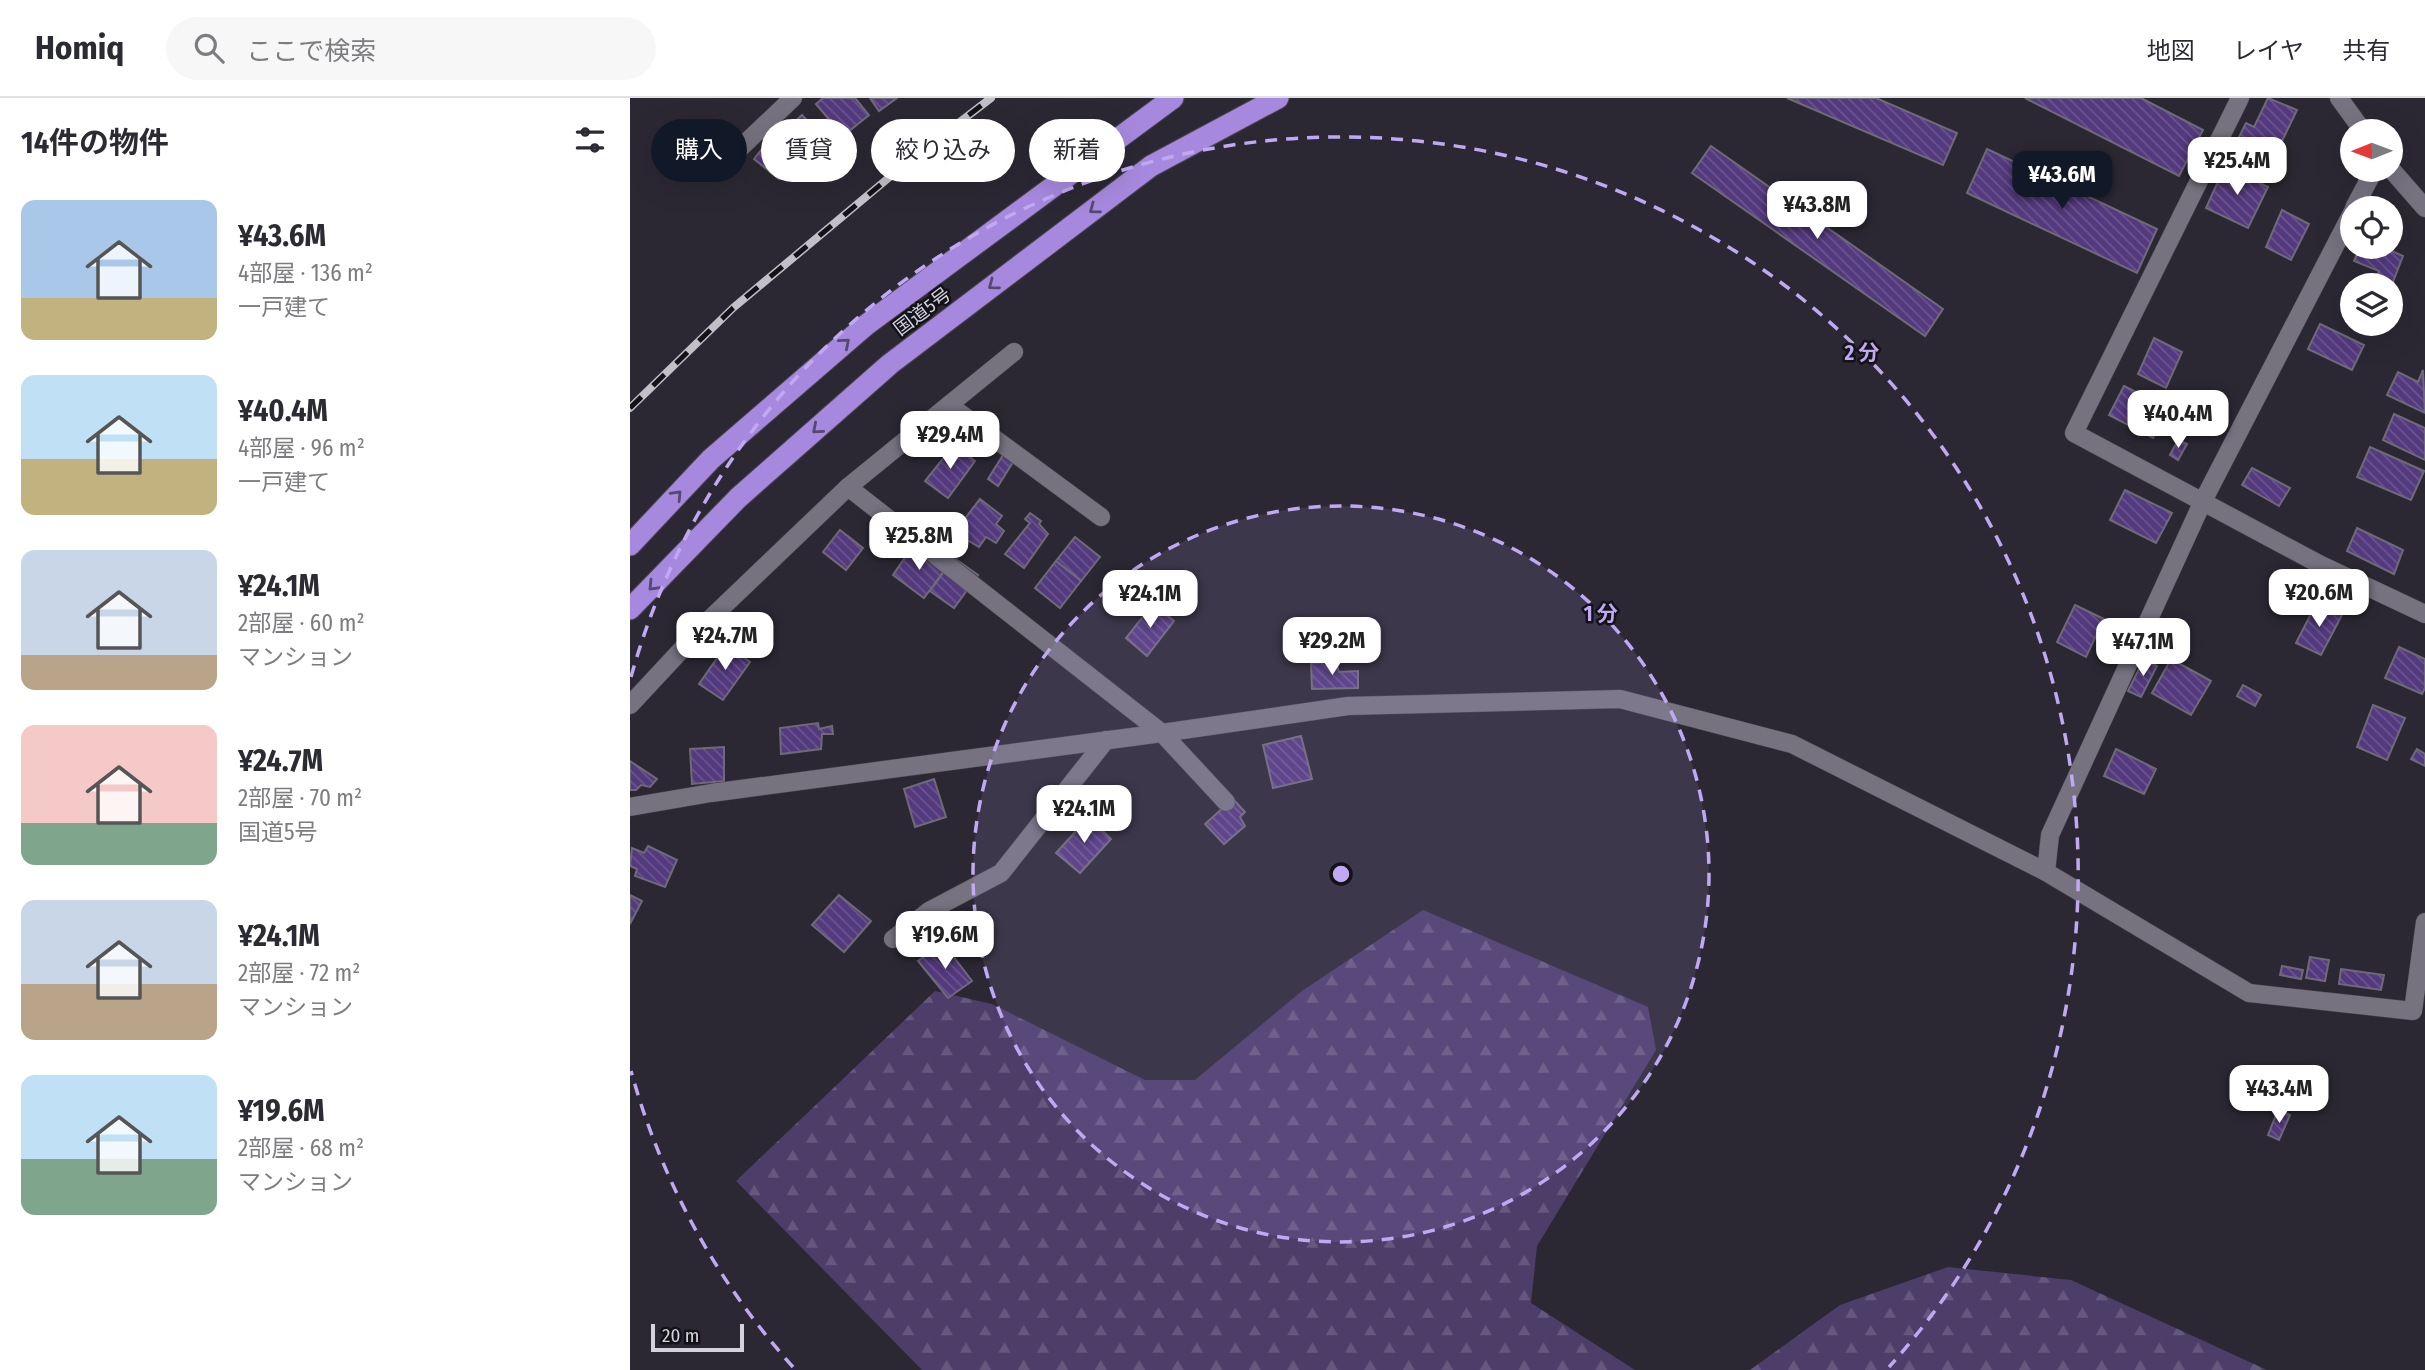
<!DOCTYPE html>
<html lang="ja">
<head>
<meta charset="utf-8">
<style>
	body { margin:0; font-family:"Fira Sans Condensed","Noto Sans JP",sans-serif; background:#f7f7f7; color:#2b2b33; height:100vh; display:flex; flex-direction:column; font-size:26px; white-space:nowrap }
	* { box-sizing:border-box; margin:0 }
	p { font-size:23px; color:#7c7c81 }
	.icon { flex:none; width:38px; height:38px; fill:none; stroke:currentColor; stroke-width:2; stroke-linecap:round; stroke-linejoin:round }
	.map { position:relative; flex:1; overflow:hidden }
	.sheet { display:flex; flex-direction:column; background:#fff; width:630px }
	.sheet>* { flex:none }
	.guide { position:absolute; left:21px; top:21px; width:665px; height:63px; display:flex; gap:14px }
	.needle { width:46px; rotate:269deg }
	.controls { position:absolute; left:1710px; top:21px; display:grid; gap:14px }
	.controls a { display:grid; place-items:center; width:63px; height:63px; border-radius:50%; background:#fff; box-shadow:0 7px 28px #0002; font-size:35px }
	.scale { position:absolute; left:21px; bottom:18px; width:93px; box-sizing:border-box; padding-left:7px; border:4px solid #d4d2da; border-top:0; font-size:19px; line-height:24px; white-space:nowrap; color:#d4d2da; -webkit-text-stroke:5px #131217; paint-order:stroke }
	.price { position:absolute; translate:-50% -60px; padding:0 16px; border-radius:14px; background:#fff; color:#222; font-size:23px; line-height:46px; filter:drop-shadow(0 2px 4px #0008) }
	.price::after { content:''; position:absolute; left:50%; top:42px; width:21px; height:16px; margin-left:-10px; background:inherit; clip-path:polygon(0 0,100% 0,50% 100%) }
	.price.on { background:#111827; color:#fff }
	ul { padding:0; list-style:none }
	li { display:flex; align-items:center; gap:21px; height:175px; padding:0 21px }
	li span { display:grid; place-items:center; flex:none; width:196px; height:140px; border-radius:14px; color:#555 }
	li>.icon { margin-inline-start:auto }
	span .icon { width:84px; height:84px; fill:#fffc; stroke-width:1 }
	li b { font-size:30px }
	h2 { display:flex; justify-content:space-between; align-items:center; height:84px; padding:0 21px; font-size:30px }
	.tag { padding:0 24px; border-radius:32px; background:#fff; box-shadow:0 7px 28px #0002; font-size:24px; line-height:63px }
	.tag.on { background:#111827; color:#fff }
	header { display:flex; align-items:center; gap:42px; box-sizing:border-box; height:98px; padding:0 35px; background:#fff; border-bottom:2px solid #e1e1e2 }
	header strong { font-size:33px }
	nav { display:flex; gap:38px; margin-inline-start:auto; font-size:24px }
	.search { width:490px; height:63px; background:#f7f7f7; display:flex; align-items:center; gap:18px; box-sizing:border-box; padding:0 24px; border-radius:38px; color:#7c7c81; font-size:26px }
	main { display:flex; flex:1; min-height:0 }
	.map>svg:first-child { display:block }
	.forest { fill:url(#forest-firs) }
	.building { fill:url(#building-back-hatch); stroke:#6e6a77; stroke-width:2 }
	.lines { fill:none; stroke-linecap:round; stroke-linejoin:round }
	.minor-casing { stroke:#4a4650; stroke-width:19 }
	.highway-casing { stroke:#4a4650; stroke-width:23 }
	.minor { stroke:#76727f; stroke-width:18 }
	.highway { stroke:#a689de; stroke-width:21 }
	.rail-casing { stroke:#c1bfc8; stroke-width:8 }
	.rail { stroke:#131217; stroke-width:5; stroke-dasharray:16; stroke-linecap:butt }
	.oneway { stroke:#554871 }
	.ring { fill:none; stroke:#c1a8f3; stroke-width:3.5; stroke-dasharray:12 9 }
	.labels { text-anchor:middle; stroke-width:5; stroke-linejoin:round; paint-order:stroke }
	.street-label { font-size:19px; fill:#d4d2da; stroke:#131217 }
	.centre { fill:#c1a8f3; stroke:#131217; stroke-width:3.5 }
	.ring-label { font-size:21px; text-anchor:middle; font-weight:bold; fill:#c1a8f3; stroke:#131217; stroke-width:5; stroke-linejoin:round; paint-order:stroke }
</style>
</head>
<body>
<header>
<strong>Homiq</strong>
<div class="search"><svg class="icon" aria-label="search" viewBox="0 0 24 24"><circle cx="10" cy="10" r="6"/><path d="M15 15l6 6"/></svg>ここで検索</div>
<nav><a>地図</a><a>レイヤ</a><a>共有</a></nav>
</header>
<main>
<section class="sheet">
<h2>14件の物件<svg class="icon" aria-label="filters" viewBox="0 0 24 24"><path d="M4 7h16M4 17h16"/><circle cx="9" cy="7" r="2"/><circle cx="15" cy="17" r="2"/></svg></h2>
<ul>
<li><span style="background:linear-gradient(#a9c7e8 70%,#c2b280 0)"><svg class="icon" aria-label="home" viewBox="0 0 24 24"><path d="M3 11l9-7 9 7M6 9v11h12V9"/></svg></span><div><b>¥43.6M</b><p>4部屋 · 136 m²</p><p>一戸建て</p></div></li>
<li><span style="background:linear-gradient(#bfe0f5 60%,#c2b280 0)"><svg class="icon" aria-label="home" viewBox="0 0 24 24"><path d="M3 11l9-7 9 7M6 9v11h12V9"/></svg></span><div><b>¥40.4M</b><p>4部屋 · 96 m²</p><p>一戸建て</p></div></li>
<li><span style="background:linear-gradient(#c9d6e8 75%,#b9a48a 0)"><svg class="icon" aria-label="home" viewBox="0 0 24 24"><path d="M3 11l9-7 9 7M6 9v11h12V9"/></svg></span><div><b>¥24.1M</b><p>2部屋 · 60 m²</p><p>マンション</p></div></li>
<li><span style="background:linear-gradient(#f6c9c9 70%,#7fa58c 0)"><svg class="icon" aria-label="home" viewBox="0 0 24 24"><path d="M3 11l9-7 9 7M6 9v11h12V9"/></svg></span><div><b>¥24.7M</b><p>2部屋 · 70 m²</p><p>国道5号</p></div></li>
<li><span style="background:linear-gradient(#c9d6e8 60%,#b9a48a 0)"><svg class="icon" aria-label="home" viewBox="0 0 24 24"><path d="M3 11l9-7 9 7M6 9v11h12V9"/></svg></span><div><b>¥24.1M</b><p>2部屋 · 72 m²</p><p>マンション</p></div></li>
<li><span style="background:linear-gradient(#bfe0f5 60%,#7fa58c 0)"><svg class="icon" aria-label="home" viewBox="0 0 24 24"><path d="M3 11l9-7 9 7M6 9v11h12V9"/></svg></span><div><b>¥19.6M</b><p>2部屋 · 68 m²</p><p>マンション</p></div></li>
</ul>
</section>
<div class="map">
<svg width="1795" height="1272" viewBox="0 0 1795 1272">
	<defs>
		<pattern id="forest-firs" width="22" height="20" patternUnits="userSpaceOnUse" patternTransform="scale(1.75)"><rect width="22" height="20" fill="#4c3d69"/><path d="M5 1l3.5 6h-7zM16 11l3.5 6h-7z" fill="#65587e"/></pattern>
		<pattern id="building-back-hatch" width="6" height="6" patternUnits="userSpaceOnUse" patternTransform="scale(1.75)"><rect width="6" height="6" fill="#53397d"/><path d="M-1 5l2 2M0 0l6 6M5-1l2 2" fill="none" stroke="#6b558f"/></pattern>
	</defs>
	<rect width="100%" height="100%" fill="#2b2833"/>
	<g class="forest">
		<polygon points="793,812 1018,909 1026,952 907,1148 901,1205 1005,1272 292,1272 106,1083 305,893 362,906 515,982 565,982 672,893"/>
		<polygon points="1318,1169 1441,1182 1637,1272 1120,1272 1210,1207"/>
	</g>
	<g class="building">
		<polygon points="193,0 225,0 239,17 213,38 186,6"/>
		<polygon points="240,0 267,0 249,13"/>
		<polygon points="1157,0 1246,0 1327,35 1313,67"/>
		<polygon points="1395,0 1511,0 1573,32 1549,78"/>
		<polygon points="1638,0 1667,12 1639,70 1603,51 1616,25 1624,29"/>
		<polygon points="172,17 202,50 178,71 148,39"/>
		<polygon points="135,47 160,67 149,81 124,61"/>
		<polygon points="1081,48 1313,211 1295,238 1062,75"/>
		<polygon points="1357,51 1527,131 1507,175 1337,95"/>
		<polygon points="1595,68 1638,89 1618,130 1576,110"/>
		<polygon points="1652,112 1679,126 1661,162 1636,149"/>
		<polygon points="1730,149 1753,149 1773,158 1761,189 1760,187 1747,183 1749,173 1724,163"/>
		<polygon points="1690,226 1734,247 1722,272 1678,251"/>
		<polygon points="1524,240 1552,254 1536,290 1508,276"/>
		<polygon points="1793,272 1795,315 1757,297 1768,274 1788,284"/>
		<polygon points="1494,288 1538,310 1523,340 1479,317"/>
		<polygon points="1569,294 1590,305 1585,313 1565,303"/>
		<polygon points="1764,316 1795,330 1795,362 1753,342"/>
		<polygon points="1548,342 1557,346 1548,362 1540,357"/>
		<polygon points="324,347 345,363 318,400 295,383"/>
		<polygon points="1740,349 1794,373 1781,402 1727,379"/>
		<polygon points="373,357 385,361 368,388 358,381"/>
		<polygon points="1622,370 1660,390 1649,408 1612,387"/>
		<polygon points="1495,392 1542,415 1526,445 1480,422"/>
		<polygon points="350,401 372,418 366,426 374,433 366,445 356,439 349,449 332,439 327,447 320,440"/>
		<polygon points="400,415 411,423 409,426 418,436 394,470 375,456 400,425 395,421"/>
		<polygon points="1727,430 1773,452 1764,476 1717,453"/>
		<polygon points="210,432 233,450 216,472 193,454"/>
		<polygon points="445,439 470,459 451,483 426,463"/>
		<polygon points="283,448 316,470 294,500 263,477"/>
		<polygon points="324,460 348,477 324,510 300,493"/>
		<polygon points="426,463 451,483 430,510 405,490"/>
		<polygon points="1685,480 1728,504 1722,516 1678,492"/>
		<polygon points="1687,504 1712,517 1691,557 1666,545"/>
		<polygon points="523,506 544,523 517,558 496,540"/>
		<polygon points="1445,507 1474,521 1456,559 1427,544"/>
		<polygon points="97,546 120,564 93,602 69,586"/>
		<polygon points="1769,549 1795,561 1795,590 1792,596 1755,580"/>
		<polygon points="1514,561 1527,568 1511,599 1498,593"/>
		<polygon points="1541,561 1581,583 1561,617 1522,595"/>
		<polygon points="706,564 709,574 728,573 728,590 682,591 681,565"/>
		<polygon points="1613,587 1631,597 1625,608 1607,598"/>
		<polygon points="1743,607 1775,620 1757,662 1727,649"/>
		<polygon points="188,625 189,631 202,628 203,636 192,636 191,651 151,656 150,630"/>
		<polygon points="671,638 682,681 643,690 633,647"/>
		<polygon points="94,649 94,683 62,686 60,651"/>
		<polygon points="1486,651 1526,671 1514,696 1474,678"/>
		<polygon points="1787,651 1795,656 1795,668 1781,661"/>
		<polygon points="0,663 27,681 20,689 11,687 6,692 0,692"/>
		<polygon points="304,681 316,719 285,729 274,691"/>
		<polygon points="603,701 615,714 610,719 615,728 594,746 575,726"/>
		<polygon points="459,719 481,741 450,775 426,755"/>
		<polygon points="18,748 47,762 35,789 5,778 7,771 0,768 2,750 14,755"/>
		<polygon points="0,797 12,803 0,826"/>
		<polygon points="209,797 241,823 214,854 182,827"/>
		<polygon points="313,845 342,883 318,900 288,863"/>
		<polygon points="1680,859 1699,862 1695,883 1676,880"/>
		<polygon points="1652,868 1673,872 1671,881 1650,877"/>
		<polygon points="1711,871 1754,877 1751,892 1709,886"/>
		<polygon points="1648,1012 1660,1017 1649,1042 1638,1037"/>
	</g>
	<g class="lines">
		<defs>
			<g id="minor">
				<polyline points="1610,0 1444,335 1689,466 1795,516"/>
				<polyline points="1709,0 1733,33"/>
				<polyline points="107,53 163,0"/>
				<polyline points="1760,70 1795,110"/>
				<polyline points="1724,110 1744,72"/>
				<polyline points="319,307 471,419"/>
				<polyline points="218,389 532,635 596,704"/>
				<polyline points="0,607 81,520 218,389 384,254"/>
				<polyline points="0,709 81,695 532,635 718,608 990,601 1162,646 1416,774 1619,895 1783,913 1795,824"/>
				<polyline points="1416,774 1420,737 1573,403 1722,115"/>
				<polyline points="263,841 299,813 371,775 476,642"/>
			</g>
			<g id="highway">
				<polyline points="0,447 81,361 236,227 543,0"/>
				<polyline points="0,511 108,400 260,266 521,68 648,0"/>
			</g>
		</defs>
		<use href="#minor" class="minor-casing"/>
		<use href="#highway" class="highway-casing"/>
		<use href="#minor" class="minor"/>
		<use href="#highway" class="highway"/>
		<defs>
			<polyline id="rail" points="0,310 103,210 274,67 361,0"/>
		</defs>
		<use href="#rail" class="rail-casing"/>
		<use href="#rail" class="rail"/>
	</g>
	<defs><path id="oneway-chevron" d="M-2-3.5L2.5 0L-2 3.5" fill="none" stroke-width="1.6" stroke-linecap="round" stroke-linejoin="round" transform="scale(1.75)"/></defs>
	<g class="oneway">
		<use href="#oneway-chevron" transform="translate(464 111) rotate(143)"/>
		<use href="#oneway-chevron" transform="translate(363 187) rotate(143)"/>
		<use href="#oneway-chevron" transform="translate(215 245) rotate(-41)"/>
		<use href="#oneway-chevron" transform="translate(187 331) rotate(139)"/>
		<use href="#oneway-chevron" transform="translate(47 397) rotate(-47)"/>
		<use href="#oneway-chevron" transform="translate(23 488) rotate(134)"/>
	</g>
	<circle cx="711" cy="776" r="368" fill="#c1a8f3" fill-opacity=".12"/>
	<g class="ring">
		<circle cx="711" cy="776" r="368"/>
		<path d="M163 1269A737 737 0 0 1 1 973M1 579A737 737 0 1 1 1259 1269"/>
	</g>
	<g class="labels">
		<g class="street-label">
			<text transform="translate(292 213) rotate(-37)" y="7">国道5号</text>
		</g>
	</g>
	<circle cx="711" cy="776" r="10" class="centre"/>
	<g class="ring-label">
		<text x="1232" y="262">2 分</text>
		<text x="971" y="523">1 分</text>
	</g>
</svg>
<div class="controls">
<a><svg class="needle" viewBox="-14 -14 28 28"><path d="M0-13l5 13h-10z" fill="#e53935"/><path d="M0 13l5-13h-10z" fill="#7c7c81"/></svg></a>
<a><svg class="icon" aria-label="locate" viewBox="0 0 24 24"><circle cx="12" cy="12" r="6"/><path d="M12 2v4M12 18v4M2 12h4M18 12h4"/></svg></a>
<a><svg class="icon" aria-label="layers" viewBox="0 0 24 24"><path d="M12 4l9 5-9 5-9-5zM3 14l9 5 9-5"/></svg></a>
</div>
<div class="scale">20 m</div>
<b class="price" style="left:1607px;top:99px">¥25.4M</b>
<b class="price on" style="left:1432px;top:113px">¥43.6M</b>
<b class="price" style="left:1187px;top:143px">¥43.8M</b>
<b class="price" style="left:1548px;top:352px">¥40.4M</b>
<b class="price" style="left:320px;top:373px">¥29.4M</b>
<b class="price" style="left:289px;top:474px">¥25.8M</b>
<b class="price" style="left:1689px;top:531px">¥20.6M</b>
<b class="price" style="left:520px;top:532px">¥24.1M</b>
<b class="price" style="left:95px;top:574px">¥24.7M</b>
<b class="price" style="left:702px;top:579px">¥29.2M</b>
<b class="price" style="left:1513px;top:580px">¥47.1M</b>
<b class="price" style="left:454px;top:747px">¥24.1M</b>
<b class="price" style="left:315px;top:873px">¥19.6M</b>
<b class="price" style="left:1649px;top:1027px">¥43.4M</b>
<div class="guide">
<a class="tag on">購入</a>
<a class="tag">賃貸</a>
<a class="tag">絞り込み</a>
<a class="tag">新着</a>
</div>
</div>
</main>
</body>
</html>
